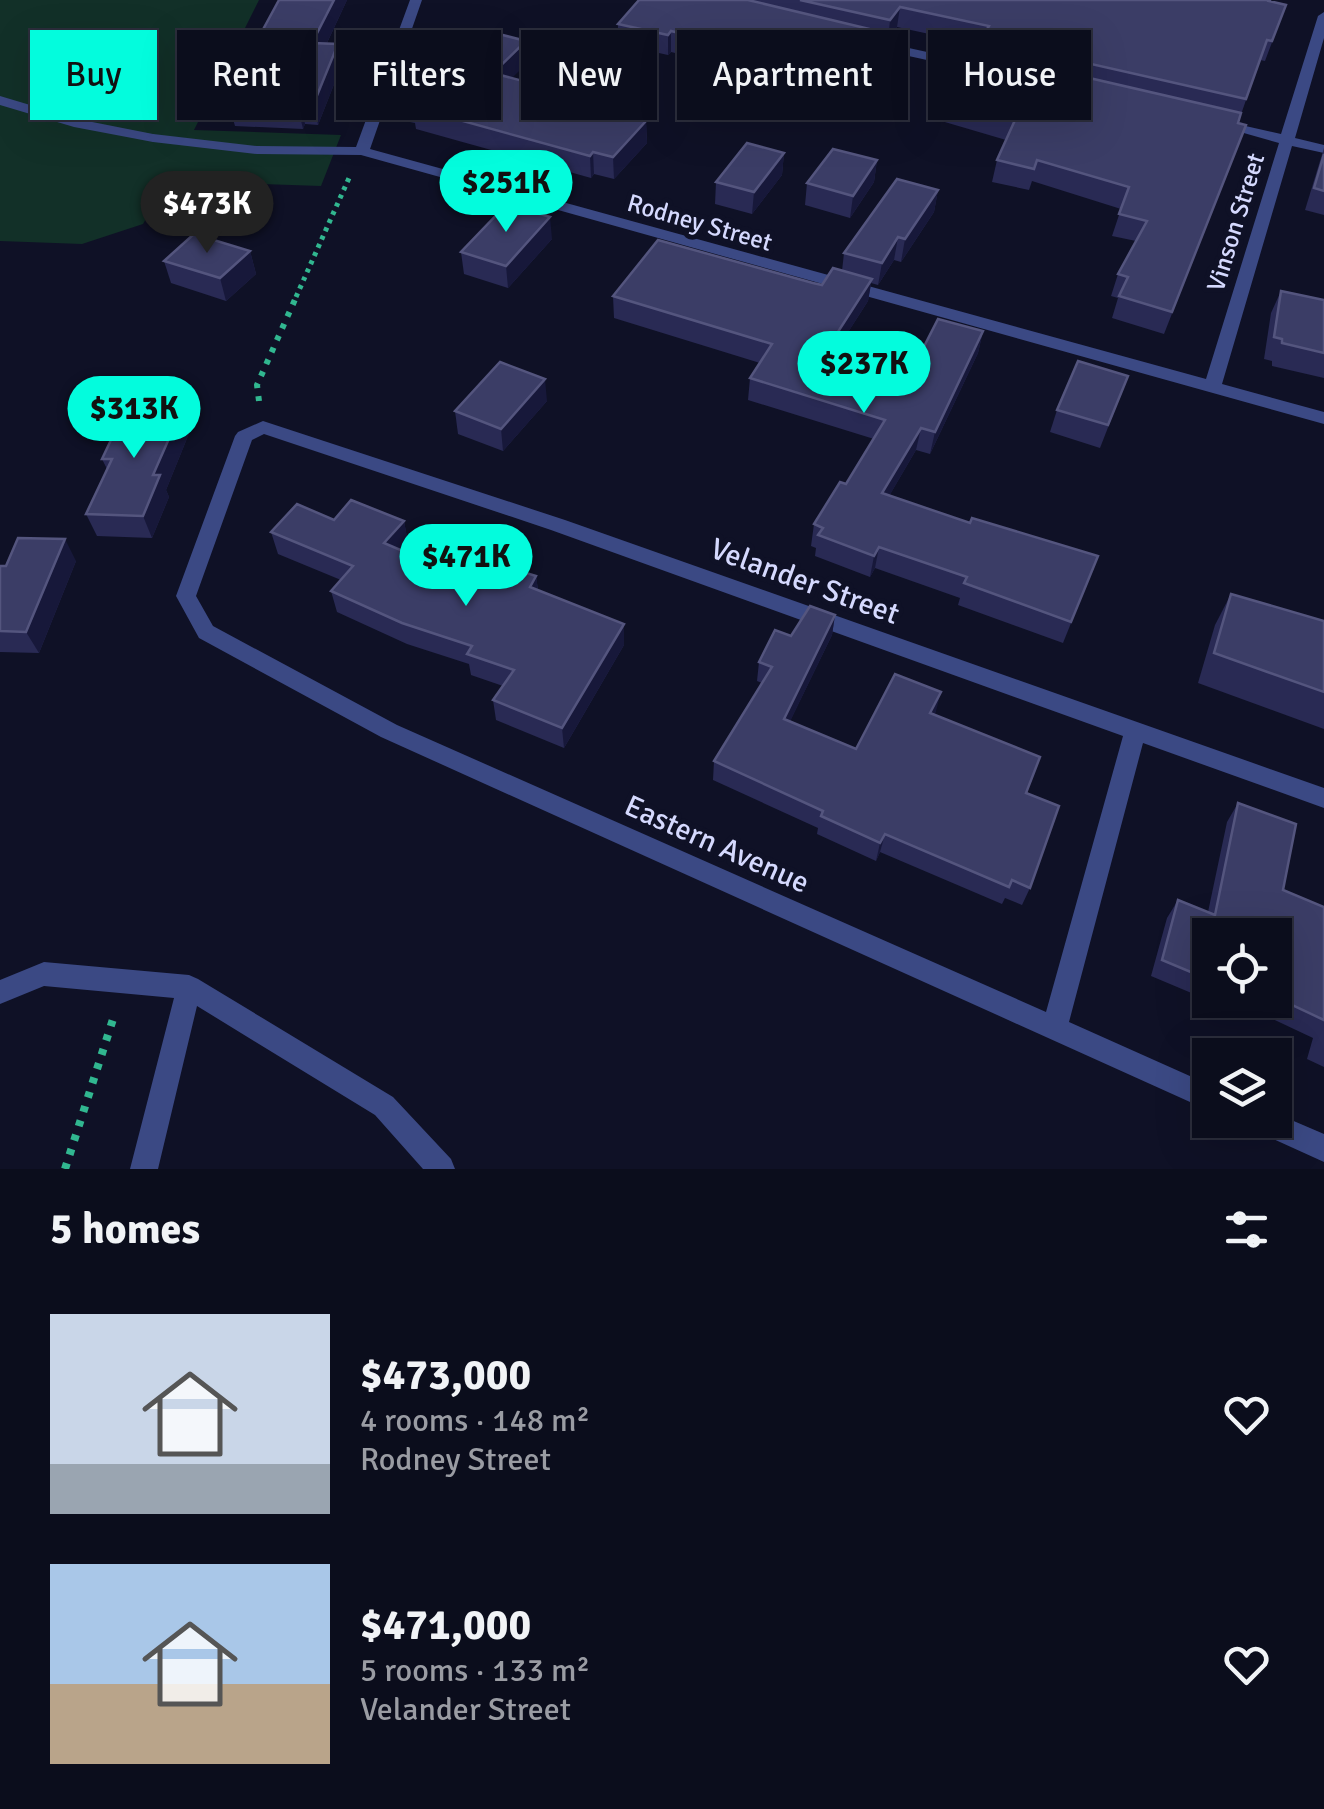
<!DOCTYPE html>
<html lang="en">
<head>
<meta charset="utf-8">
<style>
	body { margin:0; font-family:Signika,sans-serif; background:#141625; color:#f1f3f6; height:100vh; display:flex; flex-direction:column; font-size:38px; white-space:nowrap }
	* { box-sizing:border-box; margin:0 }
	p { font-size:32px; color:#9a9ca3 }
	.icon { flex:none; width:55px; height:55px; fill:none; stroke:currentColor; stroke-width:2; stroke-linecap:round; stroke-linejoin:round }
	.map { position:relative; height:1169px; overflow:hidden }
	.panel { display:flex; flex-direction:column; background:#0b0d1c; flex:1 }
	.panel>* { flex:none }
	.banner { position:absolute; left:30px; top:30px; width:1265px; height:90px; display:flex; gap:20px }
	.tools { position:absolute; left:1192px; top:918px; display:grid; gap:20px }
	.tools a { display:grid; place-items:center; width:100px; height:100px; border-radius:0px; background:#0b0d1c; box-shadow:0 10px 40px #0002,0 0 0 2px #2b2d3b; font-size:50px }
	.price { position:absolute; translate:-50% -85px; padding:0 22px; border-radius:35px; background:#03fcdd; color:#111; font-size:32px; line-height:65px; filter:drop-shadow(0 2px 5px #0008) }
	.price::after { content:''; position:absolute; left:50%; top:60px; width:30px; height:22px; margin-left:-15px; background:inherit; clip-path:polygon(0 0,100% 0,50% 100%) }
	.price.current { background:#222; color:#fff }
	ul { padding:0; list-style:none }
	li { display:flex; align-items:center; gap:30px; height:250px; padding:0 50px }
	li span { display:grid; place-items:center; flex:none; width:280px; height:200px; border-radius:0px; color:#555 }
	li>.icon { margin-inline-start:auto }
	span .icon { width:120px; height:120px; fill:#fffc; stroke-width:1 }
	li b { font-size:42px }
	h2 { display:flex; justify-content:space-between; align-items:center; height:120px; padding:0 50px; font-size:42px }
	.chip { padding:0 35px; border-radius:0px; background:#0b0d1c; box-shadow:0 10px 40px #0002,0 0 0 2px #2b2d3b; font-size:35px; line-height:90px }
	.chip.current { background:#03fcdd; color:#111 }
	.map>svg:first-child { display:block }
	.green { fill:#123028 }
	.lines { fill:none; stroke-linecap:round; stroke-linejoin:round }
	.path-far2 { stroke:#31b790; stroke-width:5; stroke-dasharray:4 5; stroke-linecap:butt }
	.path-far1 { stroke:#31b790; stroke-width:6; stroke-dasharray:5 8; stroke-linecap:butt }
	.path { stroke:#31b790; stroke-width:8; stroke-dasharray:6 9; stroke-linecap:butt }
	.service { fill:#3b4984; fill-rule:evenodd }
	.minor { fill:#3b4984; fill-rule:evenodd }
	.wall { fill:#292a54; fill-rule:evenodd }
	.shaded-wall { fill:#17183a }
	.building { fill:#3b3d66; stroke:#54557e; stroke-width:2.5 }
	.labels { text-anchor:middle; stroke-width:10; stroke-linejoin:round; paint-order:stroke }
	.far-street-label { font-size:25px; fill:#d5d9fe; stroke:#0f1126 }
	.street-label { font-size:30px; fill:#d5d9fe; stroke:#0f1126 }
</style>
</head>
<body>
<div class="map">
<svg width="1324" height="1169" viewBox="0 0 1324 1169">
	<rect width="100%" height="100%" fill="#0f1126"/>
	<polygon class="green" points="0,0 259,0 194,130 341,135 321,186 168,181 143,224 82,244 0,241"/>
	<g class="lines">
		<polyline class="path-far2" points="296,297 349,178"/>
		<polyline class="path-far1" points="259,401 257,385 297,295"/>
		<polyline class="path" points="65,1169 114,1016"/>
		<g class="service">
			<polygon points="0,96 77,119 153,134 160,138 153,142 74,127 0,105"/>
			<polygon points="44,962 189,975 198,979 393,1097 451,1159 455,1169 423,1169 375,1115 197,1006 158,1169 130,1169 174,998 44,986 0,1004 0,980"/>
		</g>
		<g class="minor">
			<polygon points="410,0 422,0 370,149 1206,379 1279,143 1212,124 1219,120 1281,134 1318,16 1324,12 1324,38 1295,138 1324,145 1324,153 1292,146 1222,384 1324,412 1324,424 361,155 257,154 153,142 146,138 153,134 257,146 356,147"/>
			<polygon points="854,36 991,66 998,70 991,74 849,43 849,37"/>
			<path d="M263 421 565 520 1324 788V808L1143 743 1069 1022 1210 1085V1111L381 737 199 638 176 596 235 436 238 432ZM264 434 551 530 1123 736 1046 1012 397 725 213 626 196 596 252 440Z"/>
			<polygon points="1275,1113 1324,1134 1324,1162 1251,1129 1247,1120 1275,1120"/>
		</g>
	</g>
	<g class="wall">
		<polygon points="279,0 347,0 327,43 342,64 318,125 305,124 303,129 235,126 229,105 260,35"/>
		<polygon points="639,0 1270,0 1270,2 1286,5 1265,61 1260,60 1238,123 1246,125 1164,334 1112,318 1118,298 1111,296 1118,274 1136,241 1112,236 1121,209 1032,181 1029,190 992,182 997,160 1006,140 938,120 941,99 978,53 980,45 897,27 888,40 881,38 879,52 841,104 801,94 802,84 671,52 668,55 618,44 618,24"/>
		<polygon points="526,41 528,62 511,78 589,99 589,105 646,121 647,143 614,179 594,174 591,178 416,129 415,123 410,122 407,100"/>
		<polygon points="1324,148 1324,215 1305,210"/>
		<polygon points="784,153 782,175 752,214 715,204 716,182"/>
		<polygon points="877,160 874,182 850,218 805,205 807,183"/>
		<polygon points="938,190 934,212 901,262 894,260 878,285 871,283 868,301 834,354 909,376 983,331 978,353 930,454 916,450 889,496 970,523 1098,556 1063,643 958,605 960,598 875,568 870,577 815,556 816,548 811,546 814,524 846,484 874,439 748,400 750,378 760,363 614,318 613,296 813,283 822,285 842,271 844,253"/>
		<polygon points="552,239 508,288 464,274 461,252"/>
		<polygon points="250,251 256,274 226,301 171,283 164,261"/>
		<polygon points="1281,291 1324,300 1324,378 1272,366 1272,361 1264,359 1271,313"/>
		<polygon points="1128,376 1100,448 1050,432 1057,410"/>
		<polygon points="547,401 503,451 458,434 455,411"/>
		<polygon points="190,431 166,490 169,497 152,538 97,536 86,514 107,469 102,459"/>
		<polygon points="334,520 404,521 408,543 402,550 468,579 536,576 538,590 624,624 624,645 564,748 496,720 493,700 503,686 471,675 469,664 407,644 337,612 331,591 341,580 278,554 271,532"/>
		<polygon points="76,561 39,653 0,652 0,566"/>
		<polygon points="1231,594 1324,621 1324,729 1198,683 1215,625"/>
		<polygon points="835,615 832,635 790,721 856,749 936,711 934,715 1026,793 1030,888 1022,905 1005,898 1002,904 880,852 876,861 817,834 818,828 713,780 714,761 762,683 757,681 759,662 791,636"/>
		<path d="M1238 803 1283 890 1324 907V1067L1307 1059 1313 1038 1245 1006 1239 1013 1151 976 1167 918 1178 900 1208 912 1227 822ZM1210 935H1275V1000H1210Z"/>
	</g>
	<g class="shaded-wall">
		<polygon points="334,0 347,0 317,64 312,43"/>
		<polygon points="900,7 897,27 888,40 890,20"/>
		<polygon points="671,31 671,52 668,55 668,35"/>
		<polygon points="882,32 879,52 841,104 843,83"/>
		<polygon points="526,41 528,62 495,95 493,73"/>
		<polygon points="338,44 342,64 318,125 314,103"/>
		<polygon points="301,103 305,124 303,129 298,108"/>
		<polygon points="646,121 647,143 614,179 613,157"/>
		<polygon points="593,152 594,174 591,178 590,156"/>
		<polygon points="784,153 782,175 752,214 754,192"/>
		<polygon points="877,160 874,182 850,218 853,196"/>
		<polygon points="938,190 934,212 901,262 905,239"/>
		<polygon points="550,217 552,239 508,288 506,266"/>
		<polygon points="898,237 894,260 878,285 882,263"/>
		<polygon points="250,251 256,274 226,301 220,278"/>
		<polygon points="872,279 868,301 822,373 825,352"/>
		<polygon points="983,331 978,353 930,454 935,432"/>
		<polygon points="545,379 547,401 503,451 501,429"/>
		<polygon points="182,409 190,431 166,490 169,497 152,538 143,516 153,475"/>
		<polygon points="921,428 916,450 878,515 882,493"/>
		<polygon points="404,521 408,543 389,564 384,543"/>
		<polygon points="65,539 76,561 39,653 26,632"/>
		<polygon points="879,547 875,568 870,577 874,556"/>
		<polygon points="536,576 539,597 530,587"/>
		<polygon points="835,615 832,635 782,738 784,719"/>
		<polygon points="624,624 624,645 564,748 562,728"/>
		<polygon points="941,692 936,711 925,732 930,713"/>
		<polygon points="885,834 880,852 876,861 880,843"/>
	</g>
	<g class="building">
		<polygon points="279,0 334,0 312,43 338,44 314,103 301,103 298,108 229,105 255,35 260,35"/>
		<polygon points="639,0 748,0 882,32 843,83 803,73 810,65 671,31 668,35 618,24"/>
		<polygon points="800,0 1270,0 1269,1 1286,5 1272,41 1267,40 1246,99 981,39 989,26 900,7 890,20"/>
		<polygon points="483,30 526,41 493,73 589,99 584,104 646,121 613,157 593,152 590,156 412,107 417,103 407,100"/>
		<polygon points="972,51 1241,113 1238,123 1246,125 1172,312 1119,296 1128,277 1118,274 1147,221 1119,214 1129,187 1037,160 1034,169 997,160 1015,120 941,99"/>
		<polygon points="747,143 784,153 754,192 716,182"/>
		<polygon points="833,149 877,160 853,196 807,183"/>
		<polygon points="1324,154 1324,191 1314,188"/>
		<polygon points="897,179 938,190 905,239 898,237 882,263 844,253"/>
		<polygon points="507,204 550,217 506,266 461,252"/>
		<polygon points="194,234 250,251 220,278 164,261"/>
		<polygon points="658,240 813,283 822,285 833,268 872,279 825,352 909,376 938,319 983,331 935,432 921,428 882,493 970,523 972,518 1098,556 1071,622 964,583 967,577 879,547 874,556 818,535 823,528 814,524 840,482 846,484 885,420 750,378 772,344 613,296"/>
		<polygon points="1281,291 1324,300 1324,353 1282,343 1282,339 1274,337"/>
		<polygon points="1078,361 1128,376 1108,425 1057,410"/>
		<polygon points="500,362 545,379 501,429 455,411"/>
		<polygon points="127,406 182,409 153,475 160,475 143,516 86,514 112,459 102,459"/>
		<polygon points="351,500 404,521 384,543 468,579 481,559 536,576 530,587 624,624 562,728 493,700 514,670 467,654 472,646 402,623 331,591 353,566 271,532 297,504 334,520"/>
		<polygon points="18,538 65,539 26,632 0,631 0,566 6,566"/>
		<polygon points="1231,594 1324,621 1324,692 1214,653"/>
		<polygon points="810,606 835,615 784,719 856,749 895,674 941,692 930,713 1040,757 1026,793 1059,806 1030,888 1012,880 1009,887 885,834 880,843 821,816 823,811 714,761 772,667 759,662 775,630 791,636"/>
		<polygon points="1238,803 1296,824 1283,890 1324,907 1324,1020 1275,997 1275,935 1210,935 1210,980 1162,960 1178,900 1215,915"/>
	</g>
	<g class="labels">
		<g class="far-street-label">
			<text transform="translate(700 222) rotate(16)" y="9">Rodney Street</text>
			<text transform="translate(1235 222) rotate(-73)" y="9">Vinson Street</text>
		</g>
		<g class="street-label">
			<text transform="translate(805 581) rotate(20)" y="10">Velander Street</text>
			<text transform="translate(717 844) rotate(24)" y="10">Eastern Avenue</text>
		</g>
	</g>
</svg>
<div class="tools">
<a><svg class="icon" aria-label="locate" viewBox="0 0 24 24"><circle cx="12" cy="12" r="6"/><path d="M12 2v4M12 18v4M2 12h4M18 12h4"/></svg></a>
<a><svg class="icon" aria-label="layers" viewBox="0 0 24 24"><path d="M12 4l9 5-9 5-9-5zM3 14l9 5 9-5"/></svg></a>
</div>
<b class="price" style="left:506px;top:235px">$251K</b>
<b class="price current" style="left:207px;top:256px">$473K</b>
<b class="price" style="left:864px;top:416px">$237K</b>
<b class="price" style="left:134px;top:461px">$313K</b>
<b class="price" style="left:466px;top:609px">$471K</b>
<div class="banner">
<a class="chip current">Buy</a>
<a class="chip">Rent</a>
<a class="chip">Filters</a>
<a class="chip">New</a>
<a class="chip">Apartment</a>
<a class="chip">House</a>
</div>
</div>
<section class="panel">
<h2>5 homes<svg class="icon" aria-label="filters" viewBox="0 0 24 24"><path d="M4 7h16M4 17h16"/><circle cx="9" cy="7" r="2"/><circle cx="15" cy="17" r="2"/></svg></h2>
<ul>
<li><span style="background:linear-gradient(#c9d6e8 75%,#9aa5b1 0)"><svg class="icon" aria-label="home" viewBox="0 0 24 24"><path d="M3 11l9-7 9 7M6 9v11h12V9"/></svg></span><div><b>$473,000</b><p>4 rooms · 148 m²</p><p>Rodney Street</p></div><svg class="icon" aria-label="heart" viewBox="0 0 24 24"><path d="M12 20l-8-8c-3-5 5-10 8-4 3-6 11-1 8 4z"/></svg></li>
<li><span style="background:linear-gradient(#a9c7e8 60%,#b9a48a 0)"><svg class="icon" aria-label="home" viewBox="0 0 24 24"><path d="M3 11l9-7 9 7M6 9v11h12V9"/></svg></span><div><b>$471,000</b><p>5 rooms · 133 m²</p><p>Velander Street</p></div><svg class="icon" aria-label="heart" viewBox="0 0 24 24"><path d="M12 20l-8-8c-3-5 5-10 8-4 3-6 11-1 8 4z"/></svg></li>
</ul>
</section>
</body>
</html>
